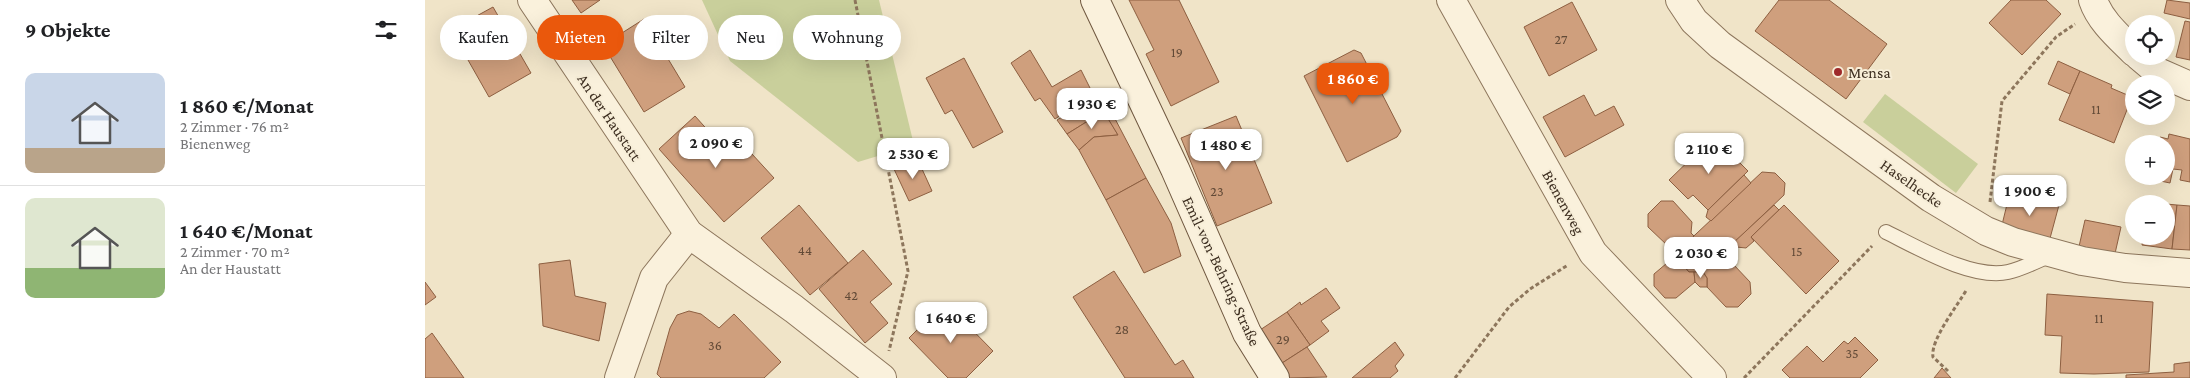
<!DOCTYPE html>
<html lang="de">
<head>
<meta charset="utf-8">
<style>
	body { margin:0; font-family:"Crimson Pro",serif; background:#f6f6f6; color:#202124; height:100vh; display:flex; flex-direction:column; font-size:19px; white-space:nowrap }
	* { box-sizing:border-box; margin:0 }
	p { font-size:16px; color:#757577 }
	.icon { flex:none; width:28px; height:28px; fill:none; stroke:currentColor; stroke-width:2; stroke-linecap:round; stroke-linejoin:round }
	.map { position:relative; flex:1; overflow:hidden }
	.drawer { display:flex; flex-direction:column; background:#fff; width:425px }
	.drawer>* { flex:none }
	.guide { position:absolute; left:15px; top:15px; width:475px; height:45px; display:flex; gap:10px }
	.buttons { position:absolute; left:1700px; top:15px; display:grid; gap:10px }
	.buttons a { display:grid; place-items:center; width:50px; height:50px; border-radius:50%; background:#fff; box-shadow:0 5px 20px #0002; font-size:25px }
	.price { position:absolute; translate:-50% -42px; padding:0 11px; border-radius:10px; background:#fff; color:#222; font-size:16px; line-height:32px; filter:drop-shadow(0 1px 2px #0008) }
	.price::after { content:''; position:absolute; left:50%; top:30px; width:15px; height:11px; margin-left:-8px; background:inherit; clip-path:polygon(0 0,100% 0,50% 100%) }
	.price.on { background:#ea580c; color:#fff }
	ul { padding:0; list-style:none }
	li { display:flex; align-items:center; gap:15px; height:125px; padding:0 25px }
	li+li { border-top:1px solid #e0e0e0 }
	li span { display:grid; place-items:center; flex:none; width:140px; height:100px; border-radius:10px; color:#555 }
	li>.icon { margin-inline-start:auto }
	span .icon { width:60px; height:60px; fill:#fffc; stroke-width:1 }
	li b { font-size:21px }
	h2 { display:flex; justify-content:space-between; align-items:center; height:60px; padding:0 25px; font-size:21px }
	.tag { padding:0 18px; border-radius:22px; background:#fff; box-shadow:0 5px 20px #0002; font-size:18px; line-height:45px }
	.tag.on { background:#ea580c; color:#fff }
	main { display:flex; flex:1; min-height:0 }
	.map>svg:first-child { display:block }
	.green { fill:#c9cf9b }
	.building { fill:#cf9f7d; stroke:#8d5f41 }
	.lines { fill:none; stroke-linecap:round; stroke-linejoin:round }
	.lane-casing { stroke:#8d765c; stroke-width:16 }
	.street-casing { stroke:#8d765c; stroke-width:30 }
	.secondary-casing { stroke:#6f573f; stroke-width:30 }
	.path { stroke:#8d765c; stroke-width:3; stroke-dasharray:4 2.5; stroke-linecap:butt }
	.lane { stroke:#faf1dc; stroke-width:14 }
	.street { stroke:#faf1dc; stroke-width:28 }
	.secondary { stroke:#faf1dc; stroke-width:28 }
	.poi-dot { fill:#9e2a2b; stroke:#f7eed8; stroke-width:2 }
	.labels { text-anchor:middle; stroke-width:4; stroke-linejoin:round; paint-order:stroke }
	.number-label { font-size:14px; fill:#624a37 }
	.poi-label { font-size:16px; fill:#3d2e20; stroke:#f7eed8; text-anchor:start }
	.street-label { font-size:16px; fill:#3d2e20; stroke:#f7eed8 }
</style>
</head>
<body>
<main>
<section class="drawer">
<h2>9 Objekte<svg class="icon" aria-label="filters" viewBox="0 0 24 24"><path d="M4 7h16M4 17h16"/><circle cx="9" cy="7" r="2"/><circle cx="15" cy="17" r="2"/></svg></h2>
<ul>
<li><span style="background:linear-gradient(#c9d6e8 75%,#b9a48a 0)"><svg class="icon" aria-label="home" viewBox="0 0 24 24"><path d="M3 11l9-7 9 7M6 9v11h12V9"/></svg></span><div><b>1 860 €/Monat</b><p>2 Zimmer · 76 m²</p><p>Bienenweg</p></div></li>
<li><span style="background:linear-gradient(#dfe7d0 70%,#8fb573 0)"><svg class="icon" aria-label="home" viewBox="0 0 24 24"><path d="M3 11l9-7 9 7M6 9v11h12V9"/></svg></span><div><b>1 640 €/Monat</b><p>2 Zimmer · 70 m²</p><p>An der Haustatt</p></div></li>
</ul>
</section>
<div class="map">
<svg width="1765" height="378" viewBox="0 0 1765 378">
	<rect width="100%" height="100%" fill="#f0e4c8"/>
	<g class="green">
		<polygon points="277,0 454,0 489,145 433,162 305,61"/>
		<polygon points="1460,94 1553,164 1531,193 1438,122"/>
	</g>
	<g class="building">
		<polygon points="147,0 175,0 156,13"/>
		<polygon points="704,0 754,0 794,82 746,106 721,54 729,50"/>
		<polygon points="1354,0 1404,0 1462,44 1421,99 1330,31"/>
		<polygon points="1586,0 1621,0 1636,14 1597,55 1564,23"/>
		<polygon points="1742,0 1765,3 1765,19 1739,13"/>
		<polygon points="1147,2 1172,50 1124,76 1099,27"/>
		<polygon points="68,7 106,73 64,97 26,30"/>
		<polygon points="219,19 260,87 219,112 178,45"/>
		<polygon points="1760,21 1765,22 1765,60 1751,57"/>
		<polygon points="605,50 627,87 656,70 668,94 630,119 615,98 610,101 586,63"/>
		<polygon points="929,50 936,53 976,131 972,137 922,162 879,76"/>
		<polygon points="539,58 578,132 548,148 527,110 520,114 501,78"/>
		<polygon points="1633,61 1655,71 1645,94 1623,84"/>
		<polygon points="1655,71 1687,85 1686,88 1707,97 1689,143 1634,120"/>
		<polygon points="1159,95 1170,116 1189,106 1199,125 1140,157 1118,117"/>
		<polygon points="670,96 679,111 642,134 632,120"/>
		<polygon points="679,111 693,135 669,137 654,150 642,134"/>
		<polygon points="687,113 721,178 681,200 654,150 669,137 693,135 682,117"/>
		<polygon points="270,116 304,154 316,142 349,178 299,222 234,149"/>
		<polygon points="811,116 847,203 792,226 756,138"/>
		<polygon points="1744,134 1765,139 1765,182 1755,180 1757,170 1748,169 1745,183 1726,179 1726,176 1741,176 1741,144 1733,144 1735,137 1743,139"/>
		<polygon points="1291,139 1323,171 1283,210 1268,195 1263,199 1244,180 1274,151 1276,153"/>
		<polygon points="492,158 507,191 484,201 469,169"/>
		<polygon points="1337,172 1350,173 1360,183 1359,195 1278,272 1264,272 1255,262 1255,249"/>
		<polygon points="1319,175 1326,183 1286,221 1281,217 1283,210"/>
		<polygon points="721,178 746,223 756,256 719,273 681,200"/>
		<polygon points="1585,192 1634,205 1624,242 1576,229"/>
		<polygon points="1236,201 1248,201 1267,222 1266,233 1269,236 1255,249 1252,246 1243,246 1223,227 1223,214"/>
		<polygon points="1741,204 1752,205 1747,249 1717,245 1718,236 1741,236"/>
		<polygon points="374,205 423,263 385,295 336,238"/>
		<polygon points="1349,205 1354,210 1326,237 1329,241 1321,248 1311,247 1307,244"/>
		<polygon points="1359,205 1414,261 1381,294 1326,237"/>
		<polygon points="1752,205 1765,206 1765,250 1747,249"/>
		<polygon points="1660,220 1696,227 1689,258 1653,251"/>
		<polygon points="1244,246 1252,246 1255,249 1255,258 1248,258 1244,254"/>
		<polygon points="438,250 467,284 445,302 463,323 440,343 394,289"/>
		<polygon points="1248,258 1255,258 1255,262 1264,272 1269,272 1270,282 1251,298 1240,298 1229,286 1229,274"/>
		<polygon points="1292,258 1297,263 1308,264 1325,282 1326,294 1313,307 1301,307 1282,287 1282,278 1278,272"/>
		<polygon points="145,260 150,296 181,303 174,341 118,326 114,264"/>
		<polygon points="689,271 750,365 758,360 769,378 700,378 648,297"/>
		<polygon points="1269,272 1278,272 1282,278 1282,287 1275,287 1270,282"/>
		<polygon points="0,282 11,297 0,305"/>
		<polygon points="901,288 915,308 896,321 904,331 885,345 862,312 875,302 876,305"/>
		<polygon points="1622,294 1728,302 1724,372 1669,374 1635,373 1637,336 1620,335"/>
		<polygon points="520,302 568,351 541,378 523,378 484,338"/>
		<polygon points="264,311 276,314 294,328 309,314 356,362 339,378 236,378 232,374 245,328 252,315"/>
		<polygon points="862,312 885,345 854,365 832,332"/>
		<polygon points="7,333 39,378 0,378 0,339"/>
		<polygon points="1430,337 1453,360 1435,378 1365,378 1357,370 1382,346 1398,362 1419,341 1423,344"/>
		<polygon points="970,342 979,355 970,366 973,371 965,378 927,378"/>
		<polygon points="882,347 902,377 862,378 854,365"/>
		<polygon points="1765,362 1765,378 1701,378 1701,375 1749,372 1749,364"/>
		<polygon points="1517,368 1526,378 1509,378"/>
	</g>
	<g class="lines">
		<defs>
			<path id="lane" d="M1461 232C1492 247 1547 280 1583 272 1597 269 1612 261 1626 255"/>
			<g id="street">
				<polyline points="107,0 264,234 369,309 457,378"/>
				<polyline points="1026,0 1168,253 1287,378"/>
				<polyline points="1255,0 1269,21 1295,45 1506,198 1561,231 1588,242 1657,261 1700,268 1765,273"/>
				<path d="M1668 0C1675 21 1694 37 1709 52"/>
				<polyline points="1714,56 1733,72 1765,86"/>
				<polyline points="194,378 229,278 264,234"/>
			</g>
			<polyline id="secondary" points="670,0 750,169 822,333 850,378"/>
		</defs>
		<use href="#lane" class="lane-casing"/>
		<use href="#street" class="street-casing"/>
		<use href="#secondary" class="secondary-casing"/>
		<g class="path">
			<polyline points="430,0 483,271 464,351"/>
			<polyline points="1565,202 1577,101 1631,37 1650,24"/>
			<path d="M1523 371 1508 357C1505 340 1533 305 1542 289"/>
			<polyline points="1030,378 1084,307 1105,289 1143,265"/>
			<polyline points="1319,378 1447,246"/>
		</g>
		<use href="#lane" class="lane"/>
		<use href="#street" class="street"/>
		<use href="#secondary" class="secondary"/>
	</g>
	<circle class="poi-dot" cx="1413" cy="72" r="5"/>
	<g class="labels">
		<g class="number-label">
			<text x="1136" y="44">27</text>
			<text x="752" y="57">19</text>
			<text x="1671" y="114">11</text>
			<text x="792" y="196">23</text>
			<text x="380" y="255">44</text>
			<text x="1372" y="256">15</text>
			<text x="426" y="300">42</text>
			<text x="1674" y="323">11</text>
			<text x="697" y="334">28</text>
			<text x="858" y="344">29</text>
			<text x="290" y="350">36</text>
			<text x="1427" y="358">35</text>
		</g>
		<g class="poi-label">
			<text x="1423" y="78">Mensa</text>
		</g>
		<g class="street-label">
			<text transform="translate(185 117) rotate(56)" y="6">An der Haustatt</text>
			<text transform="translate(1487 183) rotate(35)" y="6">Haselhecke</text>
			<text transform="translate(1139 202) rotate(61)" y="6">Bienenweg</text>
			<text transform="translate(797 271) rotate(65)" y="6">Emil-von-Behring-Straße</text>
		</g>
	</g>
</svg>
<div class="buttons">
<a><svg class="icon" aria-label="locate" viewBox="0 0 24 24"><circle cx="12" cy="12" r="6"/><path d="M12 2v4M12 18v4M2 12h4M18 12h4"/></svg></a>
<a><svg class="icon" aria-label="layers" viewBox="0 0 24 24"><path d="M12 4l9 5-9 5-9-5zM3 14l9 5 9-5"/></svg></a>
<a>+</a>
<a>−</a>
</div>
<b class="price on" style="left:928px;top:105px">1 860 €</b>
<b class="price" style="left:667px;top:130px">1 930 €</b>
<b class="price" style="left:291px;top:169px">2 090 €</b>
<b class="price" style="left:801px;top:171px">1 480 €</b>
<b class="price" style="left:1284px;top:175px">2 110 €</b>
<b class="price" style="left:488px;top:180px">2 530 €</b>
<b class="price" style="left:1605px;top:217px">1 900 €</b>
<b class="price" style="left:1276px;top:279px">2 030 €</b>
<b class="price" style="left:526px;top:344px">1 640 €</b>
<div class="guide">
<a class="tag">Kaufen</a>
<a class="tag on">Mieten</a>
<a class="tag">Filter</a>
<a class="tag">Neu</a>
<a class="tag">Wohnung</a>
</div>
</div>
</main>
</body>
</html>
